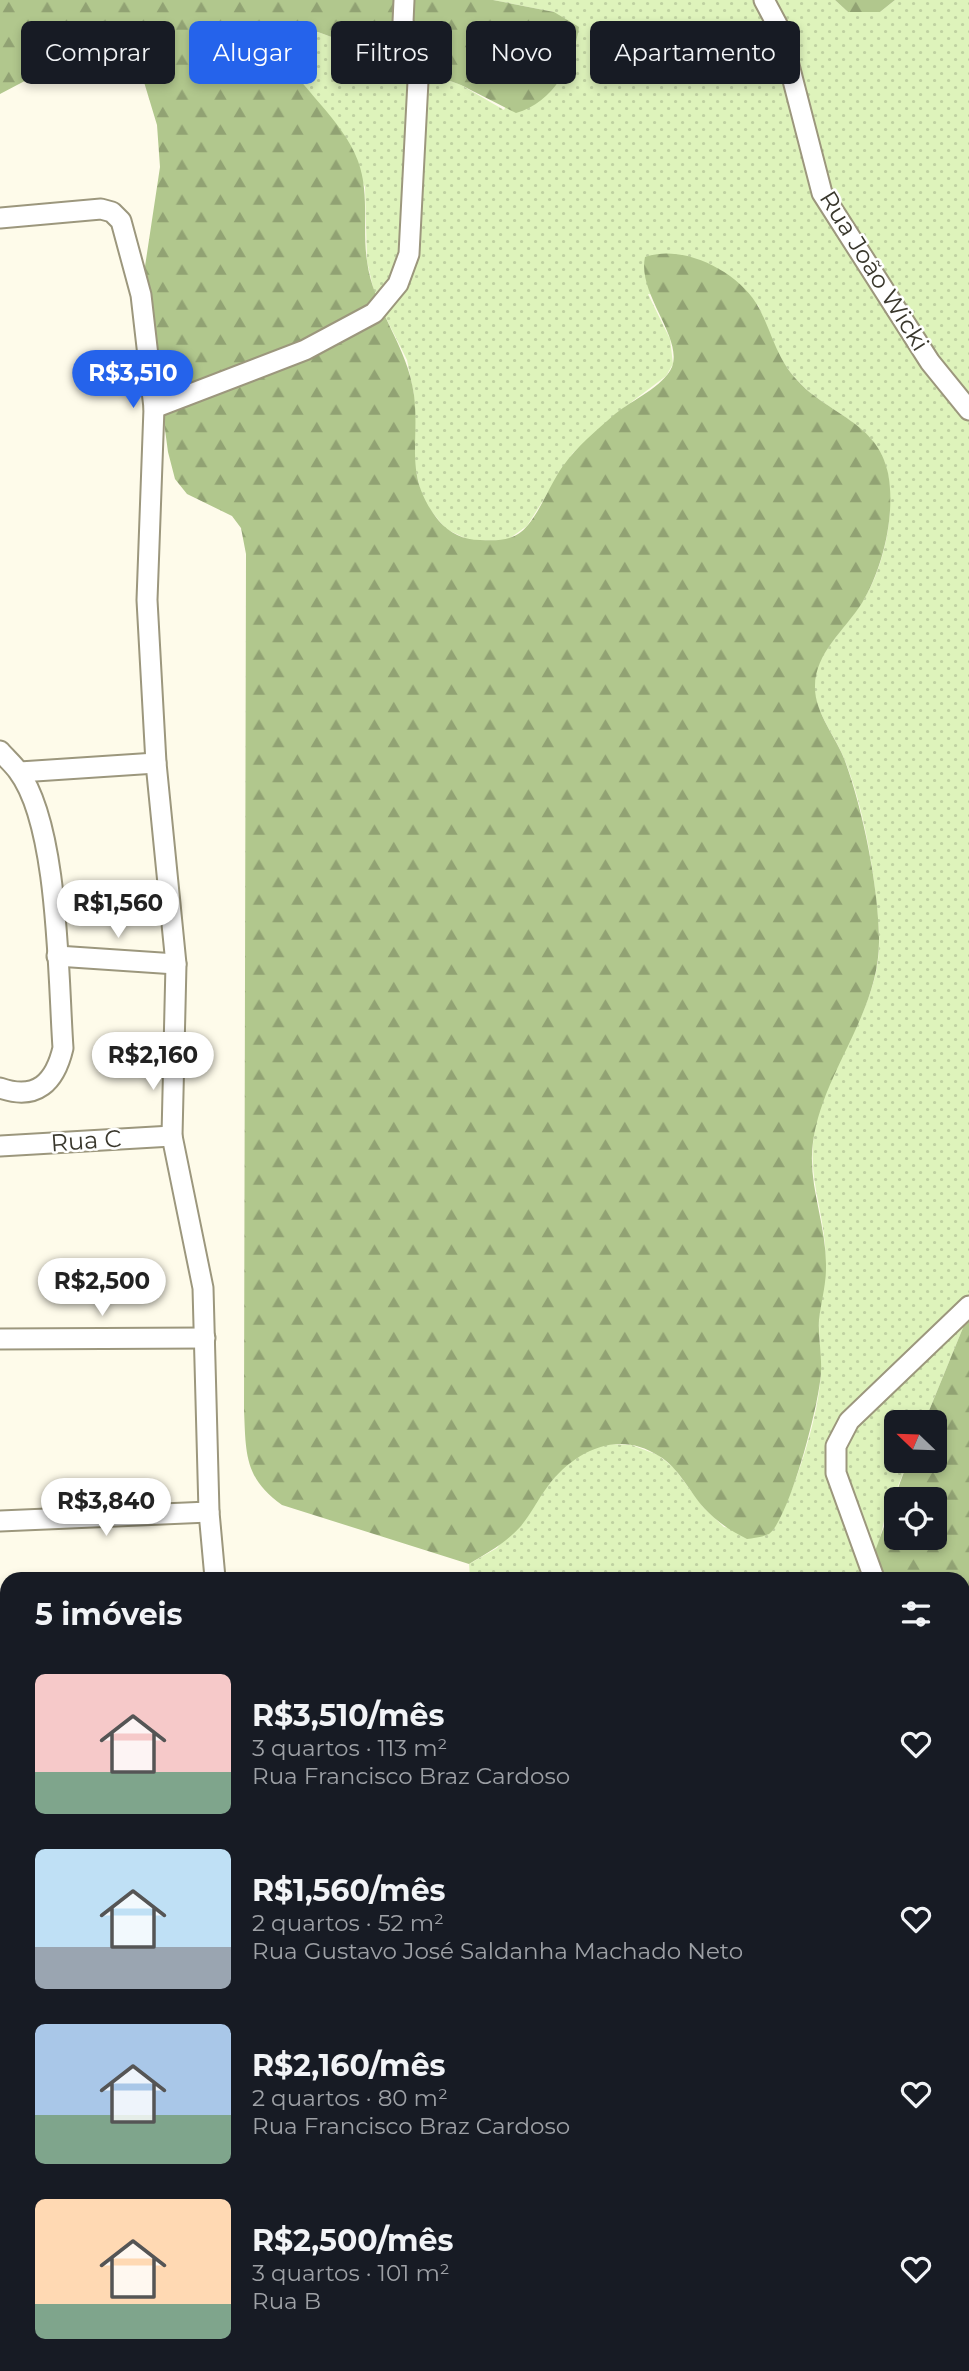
<!DOCTYPE html>
<html lang="pt">
<head>
<meta charset="utf-8">
<style>
	body { margin:0; font-family:Montserrat,sans-serif; background:#242831; color:#f1f3f6; height:100vh; display:flex; flex-direction:column; font-size:26px; white-space:nowrap }
	* { box-sizing:border-box; margin:0 }
	p { font-size:23px; color:#9ea1a6 }
	.icon { flex:none; width:38px; height:38px; fill:none; stroke:currentColor; stroke-width:2; stroke-linecap:round; stroke-linejoin:round }
	.map { position:relative; flex:1; overflow:hidden }
	.details { position:absolute; left:0px; top:1572px; width:970px; height:800px; display:flex; flex-direction:column; background:#171b24; border-radius:21px 21px 0 0; box-shadow:0 4px 10px #0003 }
	.details>* { flex:none }
	.banner { position:absolute; left:21px; top:21px; width:928px; height:63px; display:flex; gap:14px }
	.needle { width:46px; rotate:293deg }
	.buttons { position:absolute; left:884px; top:1410px; display:grid; gap:14px }
	.buttons a { display:grid; place-items:center; width:63px; height:63px; border-radius:10px; background:#171b24; box-shadow:0 4px 10px #0003; font-size:35px }
	.price { position:absolute; translate:-50% -60px; padding:0 16px; border-radius:24px; background:#fff; color:#222; font-size:23px; line-height:46px; filter:drop-shadow(0 2px 4px #0008) }
	.price::after { content:''; position:absolute; left:50%; top:42px; width:21px; height:16px; margin-left:-10px; background:inherit; clip-path:polygon(0 0,100% 0,50% 100%) }
	.price.on { background:#2563eb; color:#fff }
	ul { padding:0; list-style:none }
	li { display:flex; align-items:center; gap:21px; height:175px; padding:0 35px }
	li span { display:grid; place-items:center; flex:none; width:196px; height:140px; border-radius:10px; color:#555 }
	li>.icon { margin-inline-start:auto }
	span .icon { width:84px; height:84px; fill:#fffc; stroke-width:1 }
	li b { font-size:30px }
	h2 { display:flex; justify-content:space-between; align-items:center; height:84px; padding:0 35px; font-size:30px }
	.chip { padding:0 24px; border-radius:10px; background:#171b24; box-shadow:0 4px 10px #0003; font-size:24px; line-height:63px }
	.chip.on { background:#2563eb; color:#fff }
	.map>svg:first-child { display:block }
	.grass { fill:url(#grass-dots) }
	.forest { fill:url(#forest-firs); fill-rule:evenodd }
	.lines { fill:none; stroke-linecap:round; stroke-linejoin:round }
	.stream { stroke:#bfe4f9; stroke-width:5 }
	.minor-casing { stroke:#9c977d; stroke-width:23 }
	.minor { stroke:#fff; stroke-width:19 }
	.labels { text-anchor:middle; stroke-width:5; stroke-linejoin:round; paint-order:stroke }
	.street-label { font-size:24px; fill:#39372c; stroke:#fff }
</style>
</head>
<body>
<div class="map">
<svg width="969" height="2371" viewBox="0 0 969 2371">
	<defs>
		<pattern id="grass-dots" width="8" height="8" patternUnits="userSpaceOnUse" patternTransform="scale(1.75)"><rect width="8" height="8" fill="#def3bb"/><path d="M2 2h.1M6 6h.1" fill="none" stroke="#bfd1a1" stroke-width="1.8" stroke-linecap="round"/></pattern>
		<pattern id="forest-firs" width="22" height="20" patternUnits="userSpaceOnUse" patternTransform="scale(1.75)"><rect width="22" height="20" fill="#b1c78d"/><path d="M5 1l3.5 6h-7zM16 11l3.5 6h-7z" fill="#91a273"/></pattern>
	</defs>
	<rect width="100%" height="100%" fill="#fefbea"/>
	<g class="grass">
		<path d="M493 0H835L848 12H880L895 0H969V1313L924 1423H896V1461H908L884 1521 871 1578H470L469 1564 497 1548 563 1467 585 1451 607 1444 632 1445 658 1455 674 1468 703 1507 724 1527 767 1535C793 1505 820 1412 821 1371 821 1355 819 1340 819 1324 819 1297 827 1272 825 1244 822 1210 810 1179 813 1144 819 1070 883 1012 879 935 876 879 865 810 844 758 835 736 817 714 814 690 811 658 845 629 861 604 884 569 895 516 888 475 879 423 829 415 798 381 777 360 769 332 758 305L648 294 670 339 673 364 666 376 617 413 573 453 527 526 506 541 469 540 446 529 423 501 415 467 414 395 407 360 375 296 367 261 365 187 331 118 292 74 280 49 284 36 296 31 318 32 461 85 504 110 554 12Z"/>
		<polygon points="963,2316 969,2340 969,2371 743,2371 744,2364 962,2364"/>
	</g>
	<g class="forest">
		<path d="M0 0H493L554 12 579 27C573 65 554 102 516 113L461 85 318 32 296 31 284 36 280 49C300 90 342 118 358 161 370 194 362 228 367 261 373 309 408 346 414 395 420 445 403 476 439 521 449 533 464 540 480 540 499 541 515 541 528 525 542 508 550 484 563 466 577 446 597 430 615 414 632 400 663 387 672 367 683 337 637 294 645 257 683 243 740 272 759 308 772 333 777 359 797 380 827 414 878 422 888 473 896 514 883 568 862 603 845 630 815 653 815 686 814 712 837 738 845 761 863 810 878 885 879 937 881 1012 823 1070 813 1142 807 1184 827 1225 826 1268 826 1285 821 1302 819 1320 818 1337 822 1354 821 1372 820 1401 790 1518 769 1534 763 1537 754 1538 747 1539 731 1531 717 1522 704 1508 689 1491 679 1468 659 1456 618 1429 574 1451 548 1486 538 1499 531 1514 521 1526 506 1543 487 1553 469 1564L282 1505C244 1478 246 1453 244 1410L246 554 241 528 232 516 187 494 175 479 168 452 144 273 160 167 157 125 144 82 130 61 108 49 84 53 57 64 0 94Z"/>
		<polygon points="835,0 895,0 880,12 848,12"/>
		<path d="M969 1313V1710L962 1707V1578H871L870 1565 908 1461H934V1423H924ZM896 1500H934V1538H896Z"/>
		<polygon points="119,2364 744,2364 743,2371 124,2371"/>
	</g>
	<g class="lines">
		<g class="stream">
			<polyline points="852,2364 860,2371"/>
			<polyline points="911,2364 924,2371"/>
			<polyline points="881,2371 886,2364"/>
		</g>
		<defs>
			<g id="minor">
				<polyline points="764,0 780,30 822,193 930,362 969,410"/>
				<polyline points="0,218 101,209 112,212 121,221 141,295 154,408 147,600 156,763 176,964 172,1136 203,1288 209,1512 215,1578"/>
				<polyline points="154,408 305,350 374,313 398,284 409,254 418,81 416,54 403,22 404,0"/>
				<path d="M0 751C6 758 13 764 18 771 59 825 58 978 63 1048 55 1082 37 1101 0 1088"/>
				<polyline points="20,772 156,763"/>
				<polyline points="57,956 176,964"/>
				<polyline points="0,1146 172,1136"/>
				<polyline points="0,1339 205,1338"/>
				<polyline points="0,1521 209,1512"/>
				<polyline points="874,1578 836,1473 836,1446 849,1421 969,1306"/>
				<polyline points="962,1683 969,1700"/>
				<polyline points="0,1743 7,1742"/>
				<polyline points="0,1814 7,1779"/>
				<polyline points="962,1877 969,1875"/>
				<polyline points="0,1981 7,2001"/>
				<polyline points="962,2088 969,2086"/>
				<polyline points="0,2173 7,2171"/>
				<polyline points="962,2296 969,2294"/>
				<polyline points="962,2338 969,2355"/>
				<polyline points="28,2371 45,2367"/>
			</g>
		</defs>
		<use href="#minor" class="minor-casing"/>
		<use href="#minor" class="minor"/>
	</g>
	<g class="labels">
		<g class="street-label">
			<text transform="translate(874 271) rotate(58)" y="8">Rua João Wicki</text>
			<text transform="translate(86 1141) rotate(-4)" y="8">Rua C</text>
		</g>
	</g>
</svg>
<div class="buttons">
<a><svg class="needle" viewBox="-14 -14 28 28"><path d="M0-13l5 13h-10z" fill="#e53935"/><path d="M0 13l5-13h-10z" fill="#9ea1a6"/></svg></a>
<a><svg class="icon" aria-label="locate" viewBox="0 0 24 24"><circle cx="12" cy="12" r="6"/><path d="M12 2v4M12 18v4M2 12h4M18 12h4"/></svg></a>
</div>
<b class="price on" style="left:133px;top:410px">R$3,510</b>
<b class="price" style="left:118px;top:940px">R$1,560</b>
<b class="price" style="left:153px;top:1092px">R$2,160</b>
<b class="price" style="left:102px;top:1318px">R$2,500</b>
<b class="price" style="left:106px;top:1538px">R$3,840</b>
<div class="banner">
<a class="chip">Comprar</a>
<a class="chip on">Alugar</a>
<a class="chip">Filtros</a>
<a class="chip">Novo</a>
<a class="chip">Apartamento</a>
</div>
<section class="details">
<h2>5 imóveis<svg class="icon" aria-label="filters" viewBox="0 0 24 24"><path d="M4 7h16M4 17h16"/><circle cx="9" cy="7" r="2"/><circle cx="15" cy="17" r="2"/></svg></h2>
<ul>
<li><span style="background:linear-gradient(#f6c9c9 70%,#7fa58c 0)"><svg class="icon" aria-label="home" viewBox="0 0 24 24"><path d="M3 11l9-7 9 7M6 9v11h12V9"/></svg></span><div><b>R$3,510/mês</b><p>3 quartos · 113 m²</p><p>Rua Francisco Braz Cardoso</p></div><svg class="icon" aria-label="heart" viewBox="0 0 24 24"><path d="M12 20l-8-8c-3-5 5-10 8-4 3-6 11-1 8 4z"/></svg></li>
<li><span style="background:linear-gradient(#bfe0f5 70%,#9aa5b1 0)"><svg class="icon" aria-label="home" viewBox="0 0 24 24"><path d="M3 11l9-7 9 7M6 9v11h12V9"/></svg></span><div><b>R$1,560/mês</b><p>2 quartos · 52 m²</p><p>Rua Gustavo José Saldanha Machado Neto</p></div><svg class="icon" aria-label="heart" viewBox="0 0 24 24"><path d="M12 20l-8-8c-3-5 5-10 8-4 3-6 11-1 8 4z"/></svg></li>
<li><span style="background:linear-gradient(#a9c7e8 65%,#7fa58c 0)"><svg class="icon" aria-label="home" viewBox="0 0 24 24"><path d="M3 11l9-7 9 7M6 9v11h12V9"/></svg></span><div><b>R$2,160/mês</b><p>2 quartos · 80 m²</p><p>Rua Francisco Braz Cardoso</p></div><svg class="icon" aria-label="heart" viewBox="0 0 24 24"><path d="M12 20l-8-8c-3-5 5-10 8-4 3-6 11-1 8 4z"/></svg></li>
<li><span style="background:linear-gradient(#ffd9b3 75%,#7fa58c 0)"><svg class="icon" aria-label="home" viewBox="0 0 24 24"><path d="M3 11l9-7 9 7M6 9v11h12V9"/></svg></span><div><b>R$2,500/mês</b><p>3 quartos · 101 m²</p><p>Rua B</p></div><svg class="icon" aria-label="heart" viewBox="0 0 24 24"><path d="M12 20l-8-8c-3-5 5-10 8-4 3-6 11-1 8 4z"/></svg></li>
</ul>
</section>
</div>
</body>
</html>
